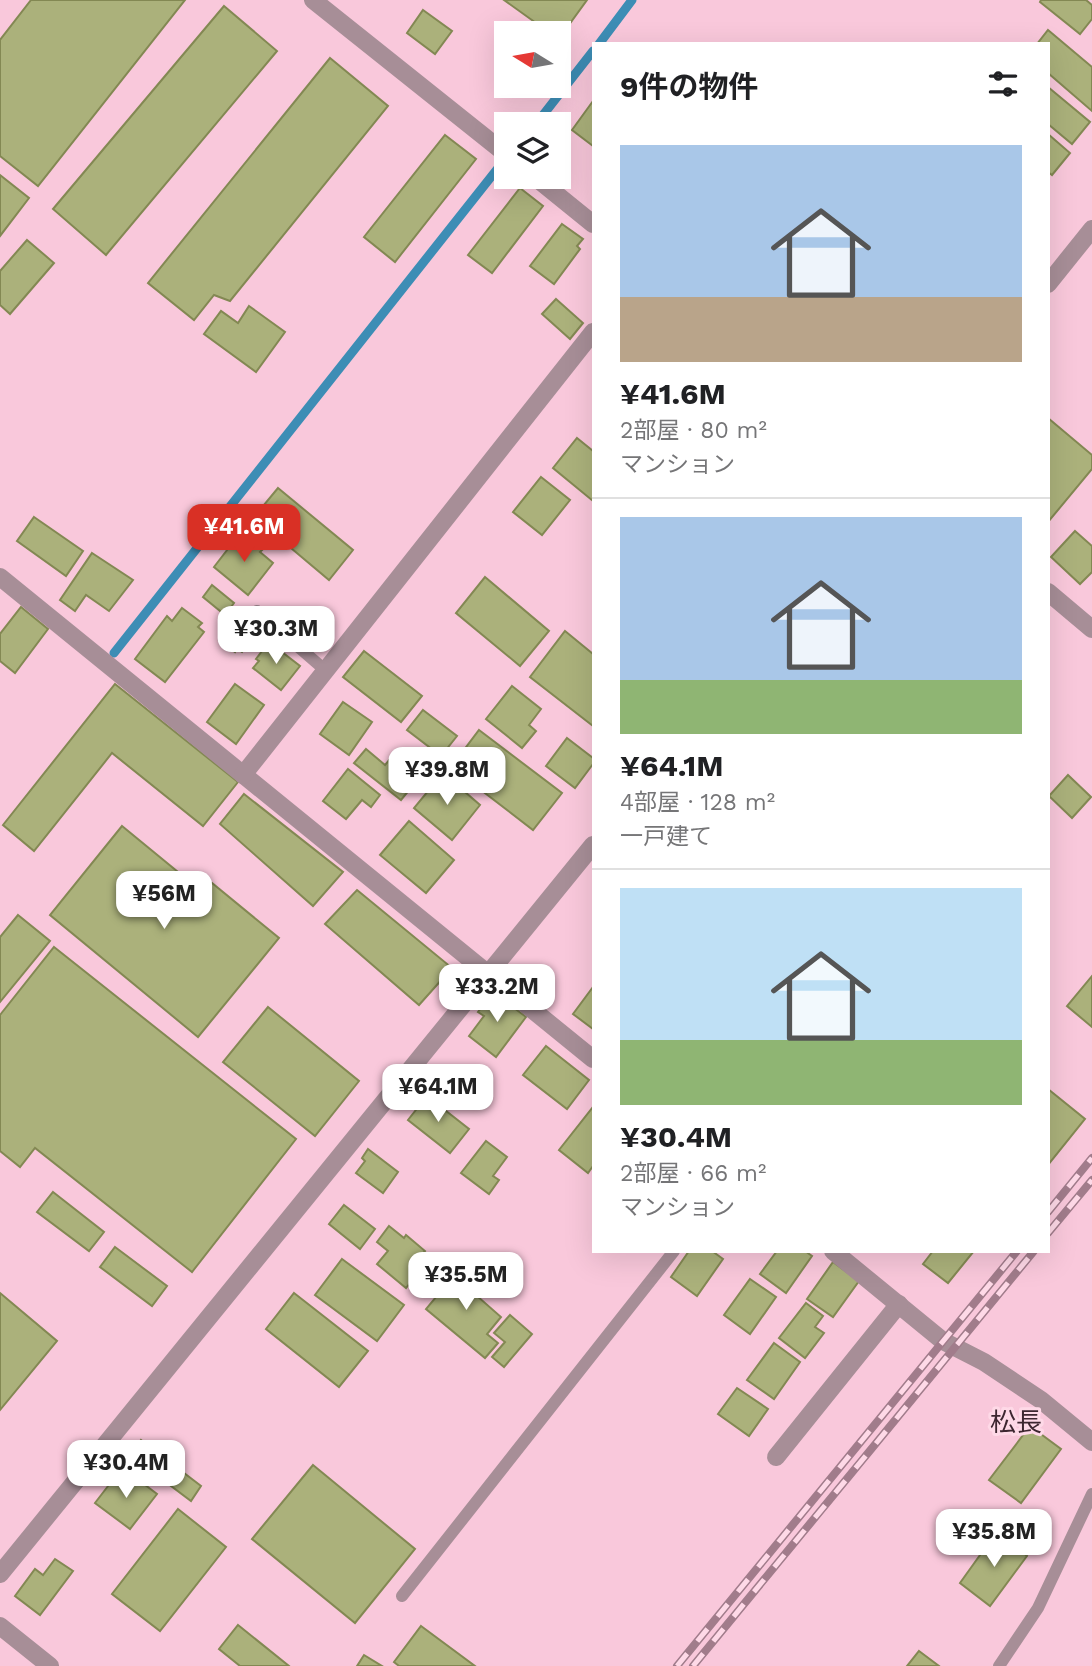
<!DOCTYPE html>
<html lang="ja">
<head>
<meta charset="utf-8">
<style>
	body { margin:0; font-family:"Work Sans","Noto Sans JP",sans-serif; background:#f6f6f6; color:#202124; height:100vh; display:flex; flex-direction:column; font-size:26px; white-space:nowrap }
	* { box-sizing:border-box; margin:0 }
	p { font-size:23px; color:#757577 }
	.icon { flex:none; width:38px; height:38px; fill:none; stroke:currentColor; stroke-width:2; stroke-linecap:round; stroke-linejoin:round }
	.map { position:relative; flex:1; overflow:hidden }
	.details { position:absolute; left:592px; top:42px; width:458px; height:1211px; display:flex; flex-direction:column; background:#fff; border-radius:0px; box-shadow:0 7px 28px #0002 }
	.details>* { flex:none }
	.needle { width:46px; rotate:281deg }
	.tools { position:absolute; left:494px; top:21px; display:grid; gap:14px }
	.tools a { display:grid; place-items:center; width:77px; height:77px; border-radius:0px; background:#fff; box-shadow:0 7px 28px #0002; font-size:35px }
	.price { position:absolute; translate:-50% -60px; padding:0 16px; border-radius:14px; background:#fff; color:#222; font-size:23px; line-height:46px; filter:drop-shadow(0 2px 4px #0008) }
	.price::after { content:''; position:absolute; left:50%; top:42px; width:21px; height:16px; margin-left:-10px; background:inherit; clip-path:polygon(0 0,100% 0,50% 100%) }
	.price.current { background:#d93025; color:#fff }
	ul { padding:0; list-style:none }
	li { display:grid; align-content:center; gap:14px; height:371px; padding:0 28px }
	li+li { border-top:2px solid #e0e0e0 }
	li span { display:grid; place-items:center; height:217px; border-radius:0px; color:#555 }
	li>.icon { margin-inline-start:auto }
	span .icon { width:126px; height:126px; fill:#fffc; stroke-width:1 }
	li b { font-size:30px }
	h2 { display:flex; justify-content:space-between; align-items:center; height:84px; padding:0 28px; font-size:30px }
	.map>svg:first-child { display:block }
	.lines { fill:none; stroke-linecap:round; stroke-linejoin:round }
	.stream { stroke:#3d8db5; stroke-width:9 }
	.building { fill:#abb17b; stroke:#838853; stroke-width:2 }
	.lane { stroke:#a78e97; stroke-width:12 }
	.street { stroke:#a78e97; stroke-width:18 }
	.rail-casing { stroke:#a17c8b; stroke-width:8 }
	.rail { stroke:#fed9e7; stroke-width:5; stroke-dasharray:16; stroke-linecap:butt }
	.labels { text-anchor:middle; stroke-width:6; stroke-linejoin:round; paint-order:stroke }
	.quarter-label { font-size:26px; fill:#3d2630; stroke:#fed9e7 }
</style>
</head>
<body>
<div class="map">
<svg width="1092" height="1666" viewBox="0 0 1092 1666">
	<rect width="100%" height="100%" fill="#f9c8db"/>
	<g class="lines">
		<g class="stream">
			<polyline points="599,44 632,0"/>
			<polyline points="536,124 593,51"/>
			<polyline points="114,653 506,158"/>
		</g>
	</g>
	<g class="building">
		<polygon points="31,0 185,0 38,186 0,156 0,40"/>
		<polygon points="504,0 587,0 558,40 558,33 550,33"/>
		<polygon points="1041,0 1086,0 1092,5 1092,19 1080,34 1040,2"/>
		<polygon points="224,6 277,51 106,255 53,209"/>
		<polygon points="423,10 452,31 435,54 407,33"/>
		<polygon points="1048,30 1092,67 1092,111 1048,73 1048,44 1037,44"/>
		<polygon points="330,58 388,106 230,301 214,295 194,320 148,283"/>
		<polygon points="1048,87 1090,122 1072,144 1048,124"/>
		<polygon points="593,101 593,146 572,130"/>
		<polygon points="1048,134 1070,153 1052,175 1048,172"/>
		<polygon points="445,135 476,159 395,262 364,237"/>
		<polygon points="0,175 29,198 0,236"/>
		<polygon points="520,188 543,206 492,273 468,255"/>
		<polygon points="562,224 583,239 577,246 580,249 554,284 530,266"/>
		<polygon points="27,240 54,263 10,314 0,305 0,271"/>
		<polygon points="556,299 583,323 570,339 542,314"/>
		<polygon points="249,306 285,332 256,372 204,334 221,311 238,323"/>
		<polygon points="1048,418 1092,455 1092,469 1048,522"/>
		<polygon points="577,438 593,451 593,501 553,468"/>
		<polygon points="541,477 570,500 542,535 513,512"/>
		<polygon points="278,488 353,550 329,580 254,517"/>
		<polygon points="34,517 83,551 66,576 17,541"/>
		<polygon points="1075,531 1092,546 1092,572 1080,584 1051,557"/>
		<polygon points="238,536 248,544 253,538 265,547 260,552 273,563 248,595 214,567"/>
		<polygon points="92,553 133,580 109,611 86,595 75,611 60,600"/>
		<polygon points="485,577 549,631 520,666 456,613"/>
		<polygon points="212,585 234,603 225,615 203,597"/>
		<polygon points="21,607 48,629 15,673 0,661 0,634"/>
		<polygon points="182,608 202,623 198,627 204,632 165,682 135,659 167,616 172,621"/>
		<polygon points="238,615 259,631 242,652 237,649 235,652 219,640"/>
		<polygon points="565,631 593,654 593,726 530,677"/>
		<polygon points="269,642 300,666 281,690 253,668 259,661 256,659"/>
		<polygon points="364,651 422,696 401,722 343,677"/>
		<polygon points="115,684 238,782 203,826 112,753 34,851 3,825"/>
		<polygon points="235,684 264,705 236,744 207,722"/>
		<polygon points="512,686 541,709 529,725 536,731 522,748 486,719"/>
		<polygon points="343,702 372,722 349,755 320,734"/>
		<polygon points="423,710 457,736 441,756 407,730"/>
		<polygon points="479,730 562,793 533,830 451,767"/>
		<polygon points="567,738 593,758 593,764 575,788 546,766"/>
		<polygon points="366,749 385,765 396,752 423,773 401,800 354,763"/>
		<polygon points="348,769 380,795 371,807 362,800 346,819 323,801"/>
		<polygon points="443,773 480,805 452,840 414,808"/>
		<polygon points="1068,775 1091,797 1072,818 1049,796"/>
		<polygon points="244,794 343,872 313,906 220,824"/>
		<polygon points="409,821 454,860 426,893 380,855"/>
		<polygon points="122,826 200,890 212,883 279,938 198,1037 50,915"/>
		<polygon points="357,890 452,968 419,1005 325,924"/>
		<polygon points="18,915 50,941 0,1002 0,937"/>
		<polygon points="54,947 296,1139 192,1272 35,1148 20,1167 0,1151 0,1015"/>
		<polygon points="1092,976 1092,1027 1067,1006"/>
		<polygon points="593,987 593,1029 573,1014"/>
		<polygon points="493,992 526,1017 496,1057 469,1036 484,1016 478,1012"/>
		<polygon points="268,1007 359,1081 315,1136 223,1062"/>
		<polygon points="546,1046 589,1080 567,1109 523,1075"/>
		<polygon points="1048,1089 1085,1119 1048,1165"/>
		<polygon points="427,1096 469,1129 450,1153 408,1120"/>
		<polygon points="593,1107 593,1166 588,1173 559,1150"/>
		<polygon points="486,1141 507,1157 493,1176 499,1180 489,1194 461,1173"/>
		<polygon points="368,1149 398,1172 383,1193 356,1173 365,1161 362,1158"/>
		<polygon points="53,1192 104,1232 89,1251 37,1212"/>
		<polygon points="344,1205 375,1229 360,1249 329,1224"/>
		<polygon points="389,1226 404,1238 406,1235 425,1251 418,1259 425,1264 406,1288 377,1264 388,1251 377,1242"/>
		<polygon points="115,1247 167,1286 152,1306 100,1267"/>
		<polygon points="689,1251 712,1251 723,1259 697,1296 671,1277"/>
		<polygon points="777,1251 805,1251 812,1256 786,1293 760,1274"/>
		<polygon points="933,1251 974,1251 948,1283 923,1264"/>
		<polygon points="342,1259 404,1305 377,1341 315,1295"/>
		<polygon points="833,1262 859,1281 833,1317 807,1299"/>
		<polygon points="461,1267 485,1287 477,1296 501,1317 487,1334 498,1343 485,1358 426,1309"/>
		<polygon points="750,1279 776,1297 750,1334 724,1315"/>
		<polygon points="0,1293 57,1341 0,1410"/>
		<polygon points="294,1293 368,1351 339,1387 266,1329"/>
		<polygon points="806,1303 823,1316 815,1327 824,1333 805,1358 779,1338"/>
		<polygon points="510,1315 532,1334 504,1367 492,1357 505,1342 494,1333"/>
		<polygon points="774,1343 800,1362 774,1399 747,1380"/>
		<polygon points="737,1388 768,1409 749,1436 718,1414"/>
		<polygon points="1030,1426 1061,1449 1021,1503 989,1480"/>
		<polygon points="141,1440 201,1486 191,1501 130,1455"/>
		<polygon points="313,1465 415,1549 355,1623 252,1539"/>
		<polygon points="132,1475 157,1494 130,1529 95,1503 115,1477 125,1484"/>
		<polygon points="178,1509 226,1547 160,1631 112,1594"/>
		<polygon points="998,1530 1027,1556 990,1606 960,1583"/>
		<polygon points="55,1559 73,1571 40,1615 15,1596 35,1569 43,1575"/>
		<polygon points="238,1625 289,1666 240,1666 219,1649"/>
		<polygon points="421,1626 475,1666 399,1666 394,1662"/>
		<polygon points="919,1651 939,1666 907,1666"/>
		<polygon points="364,1655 382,1666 357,1666"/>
	</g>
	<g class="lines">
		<g class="lane">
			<polyline points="257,611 325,670"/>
			<polyline points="402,1596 674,1251"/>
			<polyline points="999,1666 1038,1608 1092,1494"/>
		</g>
		<g class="street">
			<polyline points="313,0 506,154"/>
			<polyline points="535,177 593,224"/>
			<polyline points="1048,284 1092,229"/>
			<polyline points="0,577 593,1059"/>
			<polyline points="1048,592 1092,629"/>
			<polyline points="243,775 593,332"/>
			<polyline points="833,1251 943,1341 984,1362 1041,1400 1092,1442"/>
			<polyline points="776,1457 899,1304"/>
			<polyline points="0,1574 593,845"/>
			<polyline points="0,1626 50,1666"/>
		</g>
		<defs>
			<g id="rail">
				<polyline points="1048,1212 1092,1158"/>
				<polyline points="1048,1233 1092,1180"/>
				<polyline points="677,1666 1017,1251"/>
				<polyline points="693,1666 1034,1251"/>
			</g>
		</defs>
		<use href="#rail" class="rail-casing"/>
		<use href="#rail" class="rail"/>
	</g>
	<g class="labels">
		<g class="quarter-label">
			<text x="1016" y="1431">松長</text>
		</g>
	</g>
</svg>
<div class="tools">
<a><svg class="needle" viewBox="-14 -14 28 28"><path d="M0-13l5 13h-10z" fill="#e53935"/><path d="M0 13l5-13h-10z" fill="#757577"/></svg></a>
<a><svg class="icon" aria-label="layers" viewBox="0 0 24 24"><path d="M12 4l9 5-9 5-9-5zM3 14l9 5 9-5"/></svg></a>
</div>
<b class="price current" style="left:244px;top:564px">¥41.6M</b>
<b class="price" style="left:276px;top:666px">¥30.3M</b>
<b class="price" style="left:447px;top:807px">¥39.8M</b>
<b class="price" style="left:164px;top:931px">¥56M</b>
<b class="price" style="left:497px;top:1024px">¥33.2M</b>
<b class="price" style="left:438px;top:1124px">¥64.1M</b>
<b class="price" style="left:466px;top:1312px">¥35.5M</b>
<b class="price" style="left:126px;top:1500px">¥30.4M</b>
<b class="price" style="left:994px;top:1569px">¥35.8M</b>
<section class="details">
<h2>9件の物件<svg class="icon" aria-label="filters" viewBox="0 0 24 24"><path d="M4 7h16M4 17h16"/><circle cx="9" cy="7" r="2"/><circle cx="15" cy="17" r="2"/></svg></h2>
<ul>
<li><span style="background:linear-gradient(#a9c7e8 70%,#b9a48a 0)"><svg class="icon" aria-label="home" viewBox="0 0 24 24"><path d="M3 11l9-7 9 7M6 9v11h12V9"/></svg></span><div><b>¥41.6M</b><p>2部屋 · 80 m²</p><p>マンション</p></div></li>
<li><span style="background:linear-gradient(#a9c7e8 75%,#8fb573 0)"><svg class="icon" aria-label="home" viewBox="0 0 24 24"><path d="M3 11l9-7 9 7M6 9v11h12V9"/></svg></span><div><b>¥64.1M</b><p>4部屋 · 128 m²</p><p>一戸建て</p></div></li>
<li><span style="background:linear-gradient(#bfe0f5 70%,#8fb573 0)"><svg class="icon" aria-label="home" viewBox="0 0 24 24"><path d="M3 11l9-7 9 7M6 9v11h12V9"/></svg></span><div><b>¥30.4M</b><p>2部屋 · 66 m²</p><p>マンション</p></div></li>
</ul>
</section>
</div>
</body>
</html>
